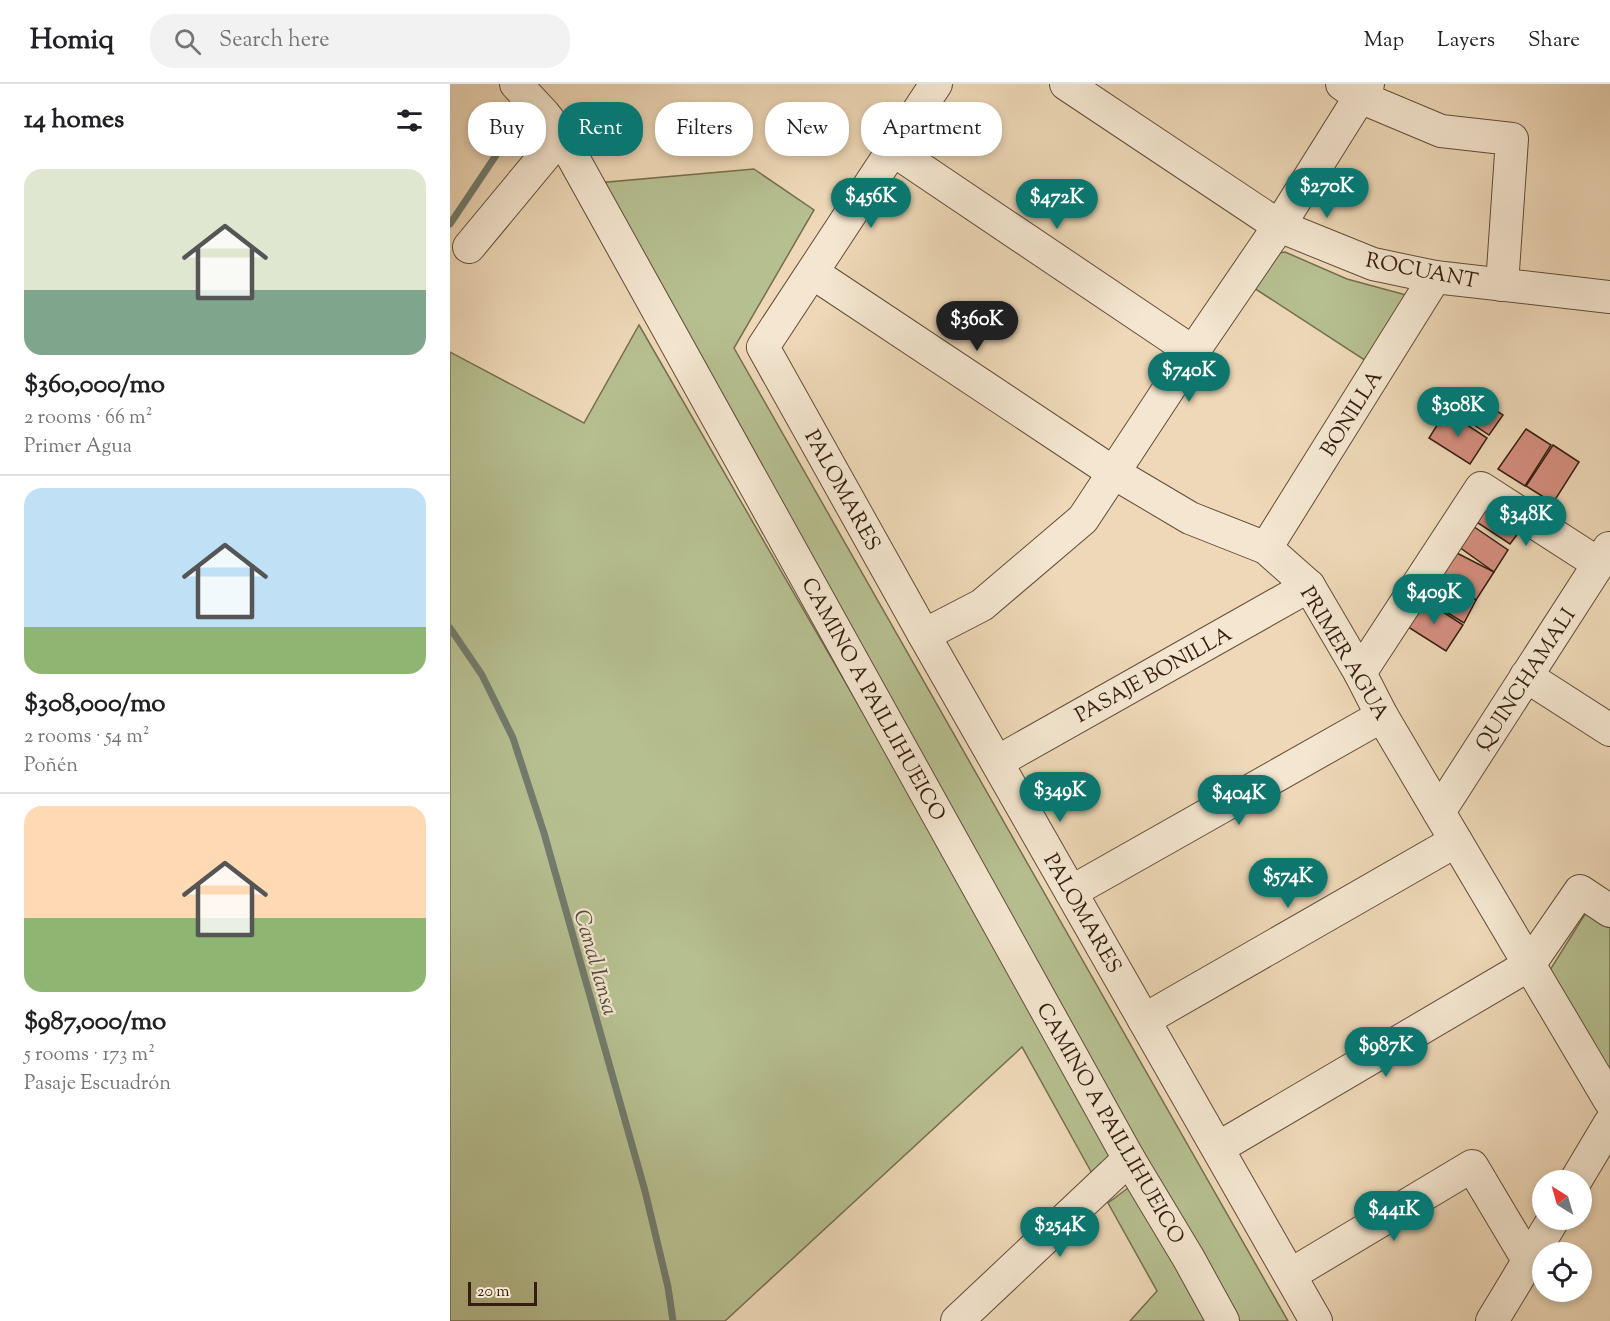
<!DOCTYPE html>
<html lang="en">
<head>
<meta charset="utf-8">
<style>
	body { margin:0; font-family:"Sorts Mill Goudy",serif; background:#f2f2f2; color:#202124; height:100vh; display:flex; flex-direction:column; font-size:22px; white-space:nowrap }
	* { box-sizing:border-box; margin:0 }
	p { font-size:20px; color:#757577 }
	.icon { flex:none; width:33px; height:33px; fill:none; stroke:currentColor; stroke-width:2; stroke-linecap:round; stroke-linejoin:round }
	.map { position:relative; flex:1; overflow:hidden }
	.panel { display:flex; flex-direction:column; background:#fff; width:450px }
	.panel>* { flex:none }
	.banner { position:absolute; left:18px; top:18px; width:570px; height:54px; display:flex; gap:12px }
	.needle { width:39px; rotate:323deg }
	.fabs { position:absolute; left:1082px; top:1086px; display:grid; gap:12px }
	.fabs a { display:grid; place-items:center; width:60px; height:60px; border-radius:50%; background:#fff; box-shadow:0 3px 9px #0003; font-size:30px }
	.scale { position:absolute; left:18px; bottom:15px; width:69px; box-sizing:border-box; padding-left:6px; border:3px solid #351d0f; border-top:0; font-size:16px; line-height:21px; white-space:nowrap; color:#351d0f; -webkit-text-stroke:4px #f4e6d0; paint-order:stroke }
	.price { position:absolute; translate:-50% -51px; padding:0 14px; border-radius:21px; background:#0f766e; color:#fff; font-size:20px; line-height:39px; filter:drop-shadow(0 2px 3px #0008) }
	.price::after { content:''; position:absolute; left:50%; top:36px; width:18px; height:14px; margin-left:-9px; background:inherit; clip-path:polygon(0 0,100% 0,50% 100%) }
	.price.on { background:#222; color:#fff }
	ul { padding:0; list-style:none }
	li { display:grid; align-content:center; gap:12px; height:318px; padding:0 24px }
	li+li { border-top:2px solid #e0e0e0 }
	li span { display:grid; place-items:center; height:186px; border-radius:18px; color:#555 }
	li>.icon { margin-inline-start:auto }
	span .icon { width:108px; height:108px; fill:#fffc; stroke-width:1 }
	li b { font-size:26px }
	h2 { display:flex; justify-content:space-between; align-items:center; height:72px; padding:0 24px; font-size:26px }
	.pill { padding:0 21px; border-radius:24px; background:#fff; box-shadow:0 3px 9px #0003; font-size:21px; line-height:54px }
	.pill.on { background:#0f766e; color:#fff }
	header { display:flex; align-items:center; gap:36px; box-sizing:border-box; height:84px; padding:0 30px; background:#fff; border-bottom:2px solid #e0e0e0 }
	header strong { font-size:28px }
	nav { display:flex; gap:33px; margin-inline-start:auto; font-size:21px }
	.search { width:420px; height:54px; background:#f2f2f2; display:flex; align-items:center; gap:15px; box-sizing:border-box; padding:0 21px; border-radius:24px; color:#757577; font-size:22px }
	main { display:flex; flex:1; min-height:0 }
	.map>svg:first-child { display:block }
	.green { fill:#b6bf90; stroke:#766e50; stroke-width:1.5 }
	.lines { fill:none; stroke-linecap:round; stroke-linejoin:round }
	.stream { stroke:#727b6d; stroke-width:7 }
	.building { fill:#d58e7f; stroke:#351d0f; stroke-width:1.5 }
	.minor-casing { stroke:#634c39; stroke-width:34 }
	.minor { stroke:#f4e6d0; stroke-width:32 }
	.labels { text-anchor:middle; stroke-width:4.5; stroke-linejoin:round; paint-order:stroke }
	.street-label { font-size:21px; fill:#351d0f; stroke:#f4e6d0 }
	.water-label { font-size:22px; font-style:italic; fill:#534c3e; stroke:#f4e6d0 }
</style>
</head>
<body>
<header>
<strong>Homiq</strong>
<div class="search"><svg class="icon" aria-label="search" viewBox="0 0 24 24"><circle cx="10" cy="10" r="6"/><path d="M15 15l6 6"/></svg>Search here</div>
<nav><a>Map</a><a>Layers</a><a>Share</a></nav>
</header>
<main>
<section class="panel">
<h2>14 homes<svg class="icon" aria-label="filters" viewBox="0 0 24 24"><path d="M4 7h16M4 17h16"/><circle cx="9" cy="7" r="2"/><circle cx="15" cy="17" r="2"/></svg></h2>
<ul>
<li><span style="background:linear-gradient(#dfe7d0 65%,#7fa58c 0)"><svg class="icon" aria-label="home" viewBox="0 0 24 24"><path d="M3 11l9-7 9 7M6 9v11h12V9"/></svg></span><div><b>$360,000/mo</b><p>2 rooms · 66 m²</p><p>Primer Agua</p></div></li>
<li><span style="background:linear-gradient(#bfe0f5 75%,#8fb573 0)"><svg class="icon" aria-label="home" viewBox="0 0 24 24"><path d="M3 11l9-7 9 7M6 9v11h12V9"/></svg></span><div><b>$308,000/mo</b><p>2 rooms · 54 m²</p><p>Poñén</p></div></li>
<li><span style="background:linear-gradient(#ffd9b3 60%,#8fb573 0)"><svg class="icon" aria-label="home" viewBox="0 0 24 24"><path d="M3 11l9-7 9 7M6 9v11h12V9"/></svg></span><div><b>$987,000/mo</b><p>5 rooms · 173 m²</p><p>Pasaje Escuadrón</p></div></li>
</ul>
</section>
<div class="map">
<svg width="1160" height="1237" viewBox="0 0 1160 1237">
	<rect width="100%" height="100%" fill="#eed8b7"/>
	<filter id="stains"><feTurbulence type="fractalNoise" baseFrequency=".00333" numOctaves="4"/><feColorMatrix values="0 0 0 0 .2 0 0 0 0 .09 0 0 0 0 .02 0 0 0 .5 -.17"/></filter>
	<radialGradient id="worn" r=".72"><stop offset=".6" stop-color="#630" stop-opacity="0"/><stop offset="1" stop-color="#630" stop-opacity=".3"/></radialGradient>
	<g class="green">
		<polygon points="304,85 364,126 284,264 838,1237 787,1237 147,99"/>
		<polygon points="835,168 897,195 956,211 916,277 804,204 825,170"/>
		<polygon points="189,241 666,1067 644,1093 572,963 275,1237 0,1237 0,268 134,339"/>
		<polygon points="1137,827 1160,842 1160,988 1100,886"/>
		<polygon points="682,1101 758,1237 680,1237 707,1207 658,1119"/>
	</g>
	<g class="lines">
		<g class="stream">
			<polyline points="0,140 77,25"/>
			<polyline points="0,544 32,591 63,654 94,749 195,1107 218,1203 223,1237"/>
		</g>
	</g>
	<g class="building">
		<polygon points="1012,304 1053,331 1039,351 999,324"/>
		<polygon points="996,327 1037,354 1020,380 979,354"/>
		<polygon points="1076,345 1101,361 1075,402 1048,385"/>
		<polygon points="1103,361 1129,378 1103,419 1076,402"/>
		<polygon points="1034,413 1075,440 1060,460 1022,435"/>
		<polygon points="1017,438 1058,466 1044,488 1005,460"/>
		<polygon points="1001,466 1044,488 1026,516 986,491"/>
		<polygon points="986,491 1026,516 1014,539 972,513"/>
		<polygon points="972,514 1013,541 996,567 955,541"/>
	</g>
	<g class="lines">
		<defs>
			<g id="minor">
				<polyline points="66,0 94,30 111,52 679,1075 739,1175 773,1237"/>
				<polyline points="486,0 313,263 474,551 866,1237"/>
				<polyline points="616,0 829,142 923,180 985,193 1160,213"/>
				<polyline points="892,0 910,13 991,47 1062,55 1052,201"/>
				<polyline points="443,66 743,268"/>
				<polyline points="19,163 111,52"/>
				<polyline points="363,189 664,389 740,434 816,464 859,502 910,589 932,632 1160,1017"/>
				<polyline points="816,464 985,193"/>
				<polyline points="474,551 532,521 633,435 743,268 829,142 918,0"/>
				<polyline points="910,589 1031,404 1149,480"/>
				<polyline points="1076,592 1160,646"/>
				<polyline points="547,678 859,502"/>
				<polyline points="989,728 1159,464"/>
				<polyline points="621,808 932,632"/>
				<polyline points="694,936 1006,757"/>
				<polyline points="768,1064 1079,881 1130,807 1160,827"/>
				<polyline points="1126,1096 1160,1039"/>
				<polyline points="840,1191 1022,1082 1078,1176"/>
				<polyline points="507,1237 679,1075"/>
				<polyline points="1042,1237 1103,1136"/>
			</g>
		</defs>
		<use href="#minor" class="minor-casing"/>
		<use href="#minor" class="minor"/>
	</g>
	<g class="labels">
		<g class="street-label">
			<text transform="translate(972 186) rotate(11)" y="7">ROCUANT</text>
			<text transform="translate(901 329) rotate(-58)" y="7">BONILLA</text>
			<text transform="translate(393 406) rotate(61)" y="7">PALOMARES</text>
			<text transform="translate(895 569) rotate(59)" y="7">PRIMER AGUA</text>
			<text transform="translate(703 590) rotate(-29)" y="7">PASAJE BONILLA</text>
			<text transform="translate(1075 595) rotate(-57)" y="7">QUINCHAMALI</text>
			<text transform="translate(424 615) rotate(61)" y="7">CAMINO A PAILLIHUEICO</text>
			<text transform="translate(633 829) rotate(60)" y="7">PALOMARES</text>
			<text transform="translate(661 1039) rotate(60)" y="7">CAMINO A PAILLIHUEICO</text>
		</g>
		<g class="water-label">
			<text transform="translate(147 878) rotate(74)" y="8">Canal Iansa</text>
		</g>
	</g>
	<rect width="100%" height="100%" filter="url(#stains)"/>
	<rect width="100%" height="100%" fill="url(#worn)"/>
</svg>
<div class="fabs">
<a><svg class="needle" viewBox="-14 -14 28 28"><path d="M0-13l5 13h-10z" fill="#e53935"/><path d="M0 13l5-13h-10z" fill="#757577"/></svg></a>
<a><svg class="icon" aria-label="locate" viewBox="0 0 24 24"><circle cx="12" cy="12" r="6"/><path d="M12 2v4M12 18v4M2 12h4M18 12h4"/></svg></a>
</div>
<div class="scale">20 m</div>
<b class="price" style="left:877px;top:135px">$270K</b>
<b class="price" style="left:421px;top:145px">$456K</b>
<b class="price" style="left:607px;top:146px">$472K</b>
<b class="price on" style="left:527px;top:268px">$360K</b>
<b class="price" style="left:739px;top:319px">$740K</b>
<b class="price" style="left:1008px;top:354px">$308K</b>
<b class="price" style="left:1076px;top:463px">$348K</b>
<b class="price" style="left:984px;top:541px">$409K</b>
<b class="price" style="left:610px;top:739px">$349K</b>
<b class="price" style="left:789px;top:742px">$404K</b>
<b class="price" style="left:838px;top:825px">$574K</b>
<b class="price" style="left:936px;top:994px">$987K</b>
<b class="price" style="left:944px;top:1158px">$441K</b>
<b class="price" style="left:610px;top:1174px">$254K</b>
<div class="banner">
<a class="pill">Buy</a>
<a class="pill on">Rent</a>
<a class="pill">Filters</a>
<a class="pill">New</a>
<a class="pill">Apartment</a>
</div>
</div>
</main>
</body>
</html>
